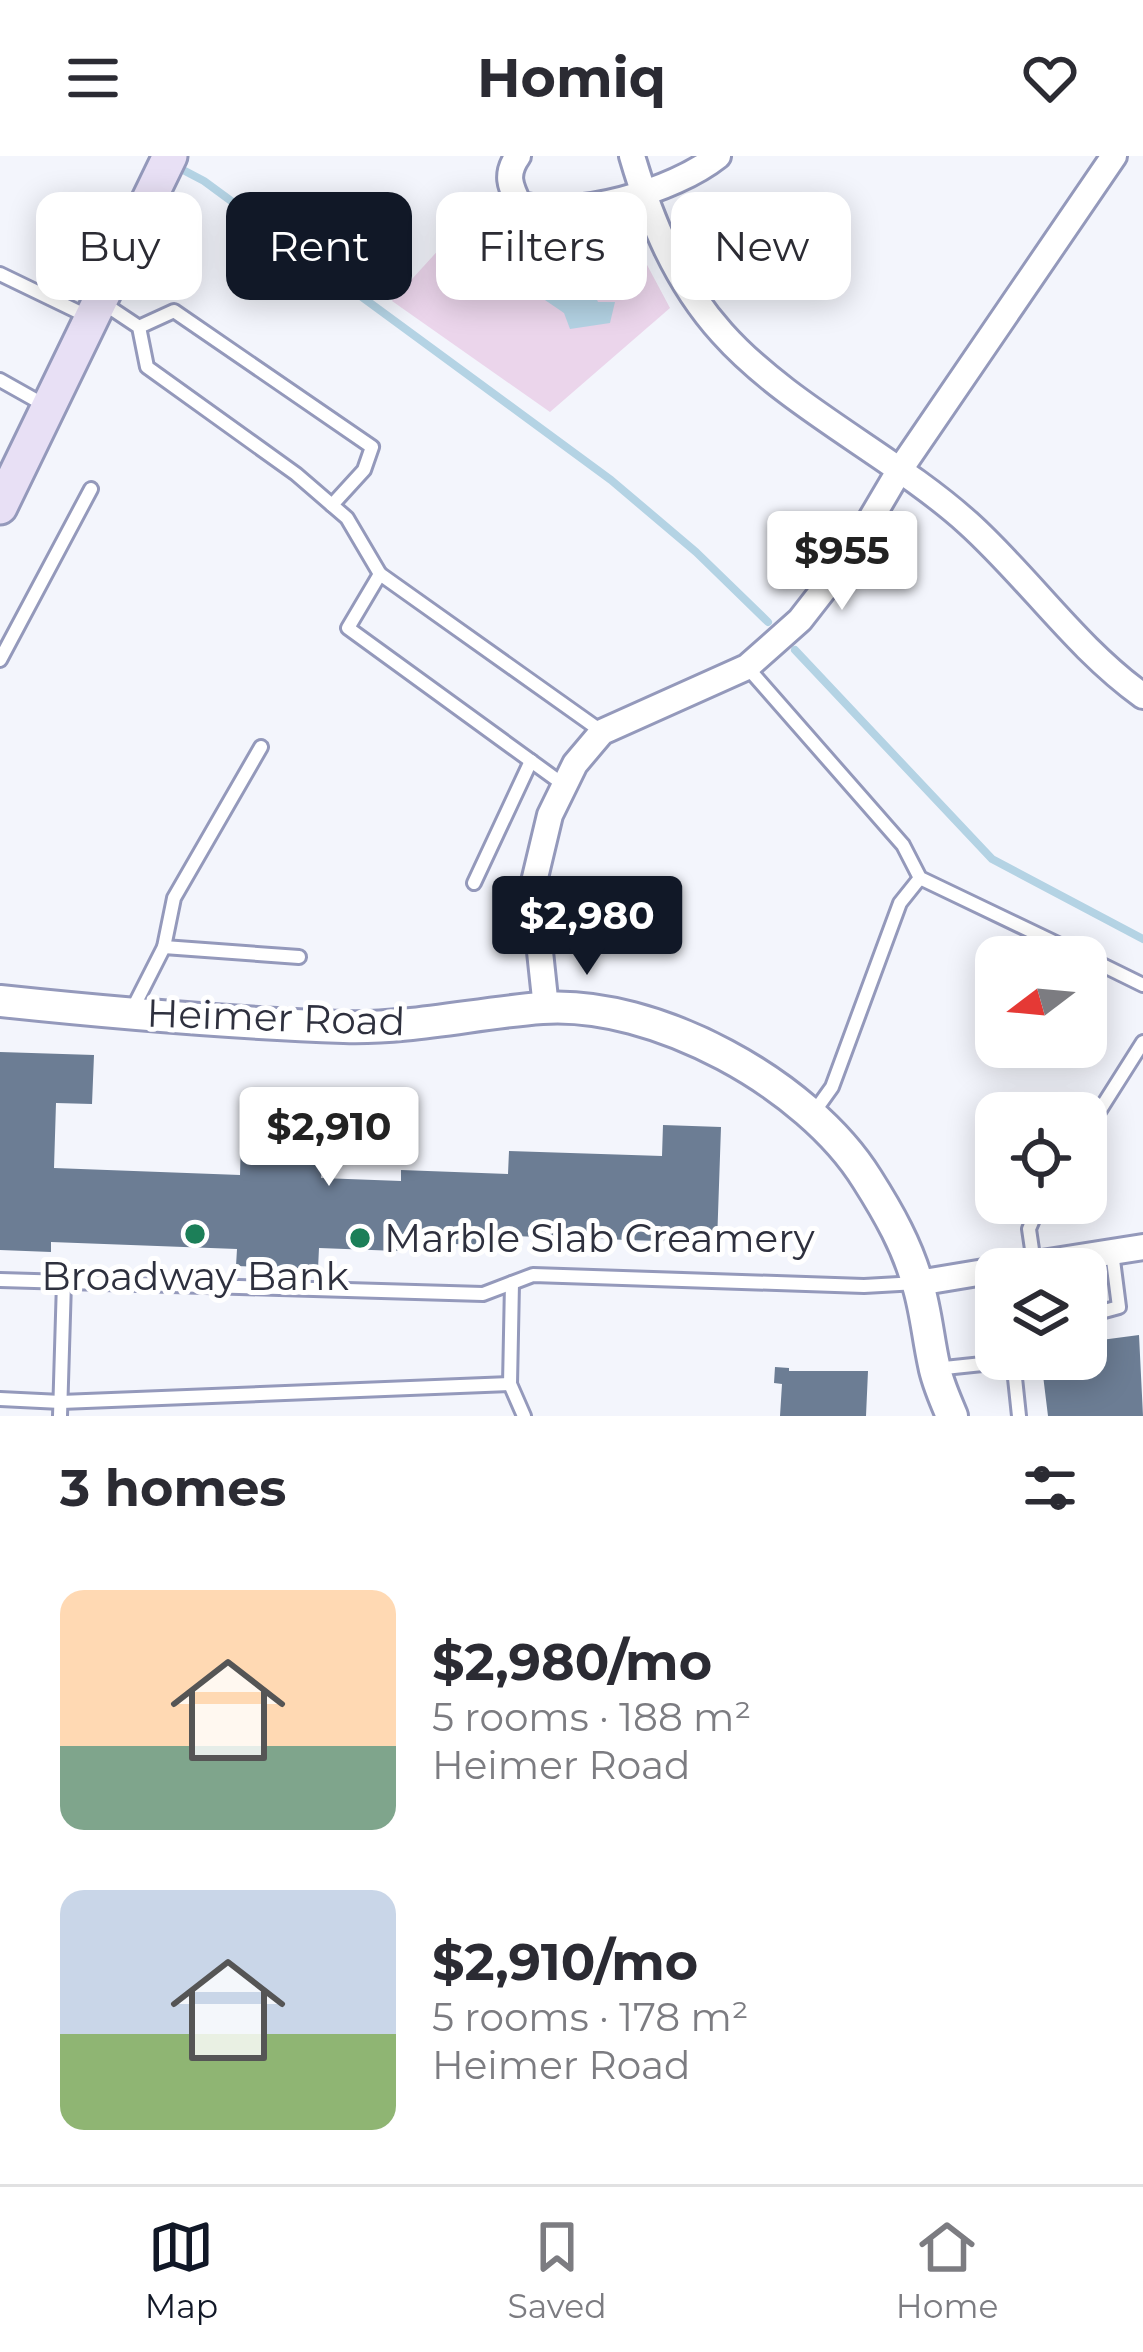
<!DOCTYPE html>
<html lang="en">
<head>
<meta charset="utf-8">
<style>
	body { margin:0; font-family:Montserrat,sans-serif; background:#f2f2f3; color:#2b2b33; height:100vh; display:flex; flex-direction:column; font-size:45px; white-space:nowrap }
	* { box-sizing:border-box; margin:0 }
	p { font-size:39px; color:#7c7c81 }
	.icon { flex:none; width:66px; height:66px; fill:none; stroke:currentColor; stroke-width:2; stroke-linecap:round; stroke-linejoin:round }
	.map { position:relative; height:1260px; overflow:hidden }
	.side { display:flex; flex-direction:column; background:#fff; flex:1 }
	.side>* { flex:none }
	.guide { position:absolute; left:36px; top:36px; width:1071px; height:108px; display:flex; gap:24px }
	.needle { width:78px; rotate:254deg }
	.tools { position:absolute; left:975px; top:780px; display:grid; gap:24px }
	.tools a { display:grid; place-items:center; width:132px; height:132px; border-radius:24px; background:#fff; box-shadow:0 6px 30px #0003; font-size:60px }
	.price { position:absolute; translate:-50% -102px; padding:0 27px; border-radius:12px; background:#fff; color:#222; font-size:39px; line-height:78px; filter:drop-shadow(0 3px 6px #0008) }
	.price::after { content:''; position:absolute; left:50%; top:72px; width:36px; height:27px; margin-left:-18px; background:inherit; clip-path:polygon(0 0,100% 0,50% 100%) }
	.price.selected { background:#111827; color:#fff }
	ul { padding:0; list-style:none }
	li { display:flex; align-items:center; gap:36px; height:300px; padding:0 60px }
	li span { display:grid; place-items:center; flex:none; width:336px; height:240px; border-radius:24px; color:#555 }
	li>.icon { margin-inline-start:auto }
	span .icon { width:144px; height:144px; fill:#fffc; stroke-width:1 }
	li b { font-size:51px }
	h2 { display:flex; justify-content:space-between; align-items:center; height:144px; padding:0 60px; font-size:51px }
	.pill { padding:0 42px; border-radius:24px; background:#fff; box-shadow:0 6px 30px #0003; font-size:42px; line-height:108px }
	.pill.selected { background:#111827; color:#fff }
	header { display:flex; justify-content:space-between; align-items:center; height:156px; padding:0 60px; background:#fff; font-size:54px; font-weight:700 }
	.menu { display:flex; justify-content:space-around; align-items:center; height:168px; border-top:3px solid #e1e1e2; background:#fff; font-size:33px; color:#7c7c81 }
	.menu a { display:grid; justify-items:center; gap:6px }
	.menu .selected { color:#111827 }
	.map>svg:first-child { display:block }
	.green { fill:#ebd5eb }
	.water { fill:#b4d3e4 }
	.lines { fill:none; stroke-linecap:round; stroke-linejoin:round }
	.stream { stroke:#b4d3e4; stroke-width:8 }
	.building { fill:#6c7d94 }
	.service-casing { stroke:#9499bb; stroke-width:18 }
	.minor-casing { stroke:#9499bb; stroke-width:30 }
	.tertiary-casing { stroke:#9499bb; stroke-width:36 }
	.secondary-casing { stroke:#9499bb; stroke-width:39 }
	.service { stroke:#fff; stroke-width:12 }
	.minor { stroke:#fff; stroke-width:24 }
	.tertiary { stroke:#fff; stroke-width:30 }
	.secondary { stroke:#e8e0f5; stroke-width:33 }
	.poi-dot { fill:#1c7f58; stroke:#fff; stroke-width:4.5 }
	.labels { text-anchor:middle; stroke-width:10; stroke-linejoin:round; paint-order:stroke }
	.street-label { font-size:39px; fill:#2e303e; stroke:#fff }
	.poi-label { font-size:39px; fill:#2e303e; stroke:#fff; text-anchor:start }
</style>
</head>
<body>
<header><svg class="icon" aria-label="menu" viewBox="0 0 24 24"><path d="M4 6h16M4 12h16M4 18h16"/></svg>Homiq<svg class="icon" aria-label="heart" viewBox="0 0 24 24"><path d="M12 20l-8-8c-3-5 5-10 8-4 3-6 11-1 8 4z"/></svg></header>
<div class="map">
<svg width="1143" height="1260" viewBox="0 0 1143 1260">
	<rect width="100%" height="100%" fill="#f3f5fc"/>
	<polygon class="green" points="497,61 519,68 622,62 670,152 550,256 392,145 443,89"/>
	<polygon class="water" points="572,114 586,119 598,146 615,146 610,167 570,173 564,157 542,142 539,129"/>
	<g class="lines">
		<g class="stream">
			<polyline points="185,15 204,25 611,324 696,396 768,466"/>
			<polyline points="795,494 992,703 1143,783"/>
		</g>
	</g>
	<g class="building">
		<polygon points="0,896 94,899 92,948 56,947 54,1012 240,1019 242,950 323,953 321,1022 401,1025 401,1014 508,1018 509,995 662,1000 663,969 721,971 717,1087 512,1080 512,1090 427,1087 427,1079 399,1078 398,1095 319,1092 318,1113 236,1110 237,1093 51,1086 51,1096 0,1094"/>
		<polygon points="1139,1179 1143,1260 1048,1260 1041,1203 1086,1203 1086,1186"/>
		<polygon points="775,1211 789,1212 789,1215 868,1215 866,1260 780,1260 782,1228 774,1227"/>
	</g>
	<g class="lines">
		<defs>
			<g id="service">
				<polyline points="0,118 91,162"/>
				<polyline points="103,147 139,171 147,211 296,318 347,362 380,418 348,472 564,629"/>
				<polyline points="139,171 174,155 372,291 364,314 332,349"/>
				<polyline points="0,224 48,251"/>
				<polyline points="380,418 601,575"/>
				<polyline points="0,504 91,333"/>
				<polyline points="747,511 903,689 920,722 1085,801"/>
				<polyline points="474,727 531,605"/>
				<polyline points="164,791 299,801"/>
				<polyline points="1086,801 1143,829"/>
				<polyline points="132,854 164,791 174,742 261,591"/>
				<polyline points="812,959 832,931 900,747 920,722"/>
				<polyline points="1086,976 1143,886"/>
				<polyline points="1034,1107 1029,1073 1040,1047"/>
				<polyline points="0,1124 483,1138 533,1119 864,1130 917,1127"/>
				<polyline points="512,1127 510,1228 524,1260"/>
				<polyline points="1086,1160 1119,1151 1112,1096"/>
				<polyline points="1013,1203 1019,1260"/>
				<polyline points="935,1213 1011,1205"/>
				<polyline points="0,1243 61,1246 510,1228"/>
				<polyline points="60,1260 64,1126"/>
			</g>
			<g id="minor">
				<path d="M518 0C505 18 510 30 519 48 573 65 674 35 718 0"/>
				<path d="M632 0C651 65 676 126 722 177 787 250 895 301 968 367 1029 422 1075 491 1143 540"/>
				<polyline points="546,852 533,730 550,659 575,608 602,576 747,511 800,464 846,405 899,315 1114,0"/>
				<polyline points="1004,1113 1143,1091"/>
				<polyline points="918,1127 996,1114"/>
			</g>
			<path id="tertiary" d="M0 845C113 857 230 867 344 871 411 873 476 857 542 852 655 844 808 928 867 1023 888 1056 908 1091 918 1129 926 1155 928 1182 934 1209 937 1226 945 1243 952 1260"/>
			<polyline id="secondary" points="0,351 170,0"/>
		</defs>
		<use href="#service" class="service-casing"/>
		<use href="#minor" class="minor-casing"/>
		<use href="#tertiary" class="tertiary-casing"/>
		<use href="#secondary" class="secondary-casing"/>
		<use href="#service" class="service"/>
		<use href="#minor" class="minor"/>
		<use href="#tertiary" class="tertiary"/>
		<use href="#secondary" class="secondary"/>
	</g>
	<g class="poi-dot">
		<circle cx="195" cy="1078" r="12"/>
		<circle cx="360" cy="1082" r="12"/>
	</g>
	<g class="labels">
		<g class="street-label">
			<text transform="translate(276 861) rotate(2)" y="14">Heimer Road</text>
		</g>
		<g class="poi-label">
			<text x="384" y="1096">Marble Slab Creamery</text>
			<text x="195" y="1134" text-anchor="middle">Broadway Bank</text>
		</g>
	</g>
</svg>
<div class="tools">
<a><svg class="needle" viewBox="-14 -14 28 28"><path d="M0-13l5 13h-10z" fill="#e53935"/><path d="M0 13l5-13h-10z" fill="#7c7c81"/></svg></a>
<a><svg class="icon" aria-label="locate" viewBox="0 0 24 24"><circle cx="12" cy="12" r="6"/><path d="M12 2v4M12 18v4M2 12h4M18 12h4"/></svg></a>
<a><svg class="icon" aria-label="layers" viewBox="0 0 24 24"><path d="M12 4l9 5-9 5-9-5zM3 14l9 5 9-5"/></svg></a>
</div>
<b class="price" style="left:842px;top:457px">$955</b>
<b class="price selected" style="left:587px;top:822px">$2,980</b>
<b class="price" style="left:329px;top:1033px">$2,910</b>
<div class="guide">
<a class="pill">Buy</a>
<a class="pill selected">Rent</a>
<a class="pill">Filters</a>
<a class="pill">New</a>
</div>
</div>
<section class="side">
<h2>3 homes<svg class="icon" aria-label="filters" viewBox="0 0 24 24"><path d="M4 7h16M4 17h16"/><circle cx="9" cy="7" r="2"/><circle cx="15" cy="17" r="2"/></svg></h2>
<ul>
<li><span style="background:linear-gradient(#ffd9b3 65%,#7fa58c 0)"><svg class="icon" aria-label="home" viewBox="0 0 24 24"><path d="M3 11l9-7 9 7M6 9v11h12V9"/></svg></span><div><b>$2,980/mo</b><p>5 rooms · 188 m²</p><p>Heimer Road</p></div></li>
<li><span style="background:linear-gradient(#c9d6e8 60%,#8fb573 0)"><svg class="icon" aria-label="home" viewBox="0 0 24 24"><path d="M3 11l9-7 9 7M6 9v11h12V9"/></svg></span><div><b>$2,910/mo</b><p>5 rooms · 178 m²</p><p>Heimer Road</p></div></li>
</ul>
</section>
<nav class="menu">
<a class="selected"><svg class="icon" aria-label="map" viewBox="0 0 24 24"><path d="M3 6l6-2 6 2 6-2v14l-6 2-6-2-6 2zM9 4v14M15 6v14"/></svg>Map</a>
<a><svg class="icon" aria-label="saved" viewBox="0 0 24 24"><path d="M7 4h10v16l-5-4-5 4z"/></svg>Saved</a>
<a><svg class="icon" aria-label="home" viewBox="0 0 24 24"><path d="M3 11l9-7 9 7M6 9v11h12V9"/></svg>Home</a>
</nav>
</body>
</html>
